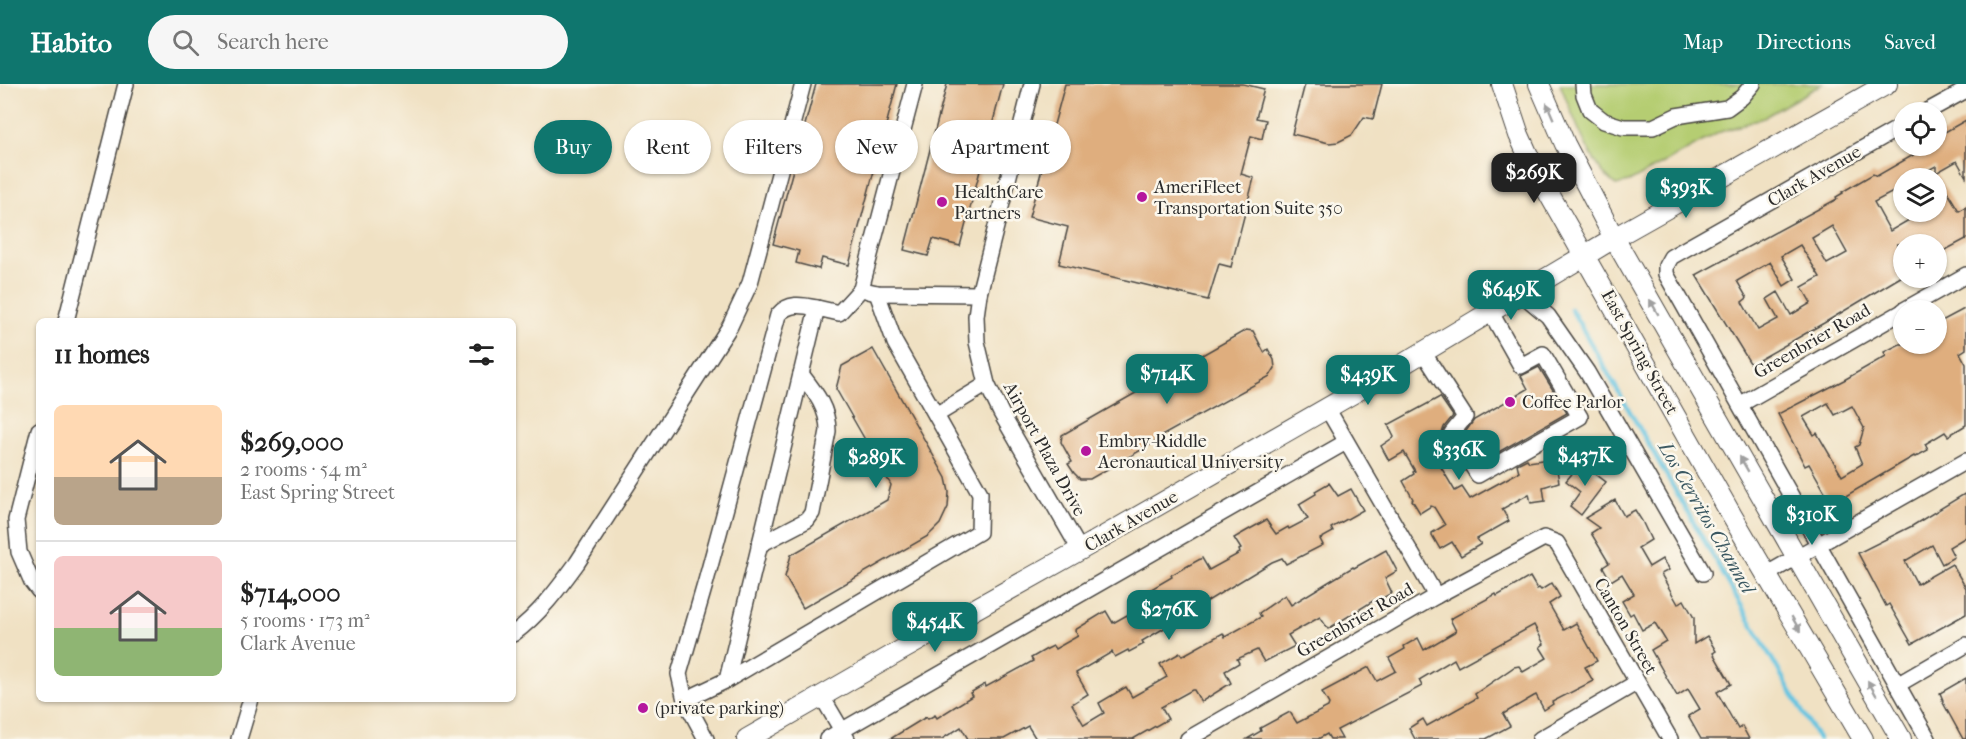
<!DOCTYPE html>
<html lang="en">
<head>
<meta charset="utf-8">
<style>
	body { margin:0; font-family:"IM FELL French Canon",serif; background:#f6f6f6; color:#222; height:100vh; display:flex; flex-direction:column; font-size:22px; white-space:nowrap }
	* { box-sizing:border-box; margin:0 }
	p { font-size:20px; color:#767676 }
	.icon { flex:none; width:33px; height:33px; fill:none; stroke:currentColor; stroke-width:2; stroke-linecap:round; stroke-linejoin:round }
	.map { position:relative; flex:1; overflow:hidden }
	.details { position:absolute; left:36px; top:234px; width:480px; height:384px; display:flex; flex-direction:column; background:#fff; border-radius:9px; box-shadow:0 2px 4px #0004 }
	.details>* { flex:none }
	.banner { position:absolute; left:534px; top:36px; width:570px; height:54px; display:flex; gap:12px }
	.fabs { position:absolute; left:1893px; top:18px; display:grid; gap:12px }
	.fabs a { display:grid; place-items:center; width:54px; height:54px; border-radius:50%; background:#fff; box-shadow:0 2px 4px #0004; font-size:30px }
	.price { position:absolute; translate:-50% -51px; padding:0 14px; border-radius:12px; background:#0f766e; color:#fff; font-size:20px; line-height:39px; filter:drop-shadow(0 2px 3px #0008) }
	.price::after { content:''; position:absolute; left:50%; top:36px; width:18px; height:14px; margin-left:-9px; background:inherit; clip-path:polygon(0 0,100% 0,50% 100%) }
	.price.selected { background:#222; color:#fff }
	ul { padding:0; list-style:none }
	li { display:flex; align-items:center; gap:18px; height:150px; padding:0 18px }
	li+li { border-top:2px solid #e0e0e0 }
	li span { display:grid; place-items:center; flex:none; width:168px; height:120px; border-radius:9px; color:#555 }
	li>.icon { margin-inline-start:auto }
	span .icon { width:72px; height:72px; fill:#fffc; stroke-width:1 }
	li b { font-size:26px }
	h2 { display:flex; justify-content:space-between; align-items:center; height:72px; padding:0 18px; font-size:26px }
	.tag { padding:0 21px; border-radius:27px; background:#fff; box-shadow:0 2px 4px #0004; font-size:21px; line-height:54px }
	.tag.selected { background:#0f766e; color:#fff }
	header { display:flex; align-items:center; gap:36px; box-sizing:border-box; height:84px; padding:0 30px; background:#0f766e; color:#fff }
	header strong { font-size:28px }
	nav { display:flex; gap:33px; margin-inline-start:auto; font-size:21px }
	.search { width:420px; height:54px; background:#f6f6f6; display:flex; align-items:center; gap:15px; box-sizing:border-box; padding:0 21px; border-radius:33px; color:#767676; font-size:22px }
	.map>svg:first-child { display:block }
	.green { fill:#b5cd72; stroke:#707c4e; stroke-width:1.5 }
	.lines { fill:none; stroke-linecap:round; stroke-linejoin:round }
	.stream { stroke:#63c4e1; stroke-width:4.5 }
	.building { fill:#dfae7e; fill-rule:evenodd }
	.minor-casing { stroke:#494642; stroke-width:18 }
	.major-casing { stroke:#494642; stroke-width:22 }
	.minor { stroke:#fff; stroke-width:15 }
	.major { stroke:#fff; stroke-width:20 }
	.oneway { fill:#a0a0a0 }
	.poi-dot { fill:#b5179e; stroke:#fbf7ec; stroke-width:2 }
	.labels { text-anchor:middle; stroke-width:5; stroke-linejoin:round; paint-order:stroke }
	.street-label { font-size:18px; fill:#2b2b2b; stroke:#fbf7ec }
	.poi-label { font-size:18px; fill:#2b2b2b; stroke:#fbf7ec; text-anchor:start }
	.water-label { font-size:20px; font-style:italic; fill:#3c5962; stroke:#fbf7ec }
</style>
</head>
<body>
<header>
<strong>Habito</strong>
<div class="search"><svg class="icon" aria-label="search" viewBox="0 0 24 24"><circle cx="10" cy="10" r="6"/><path d="M15 15l6 6"/></svg>Search here</div>
<nav><a>Map</a><a>Directions</a><a>Saved</a></nav>
</header>
<div class="map">
<svg width="1966" height="655" viewBox="0 0 1966 655">
	<rect width="100%" height="100%" fill="#fbf7ec"/>
	<filter id="ink" filterUnits="userSpaceOnUse"><feTurbulence type="fractalNoise" baseFrequency=".0167" numOctaves="2"/><feDisplacementMap in="SourceGraphic" scale="12" xChannelSelector="R" yChannelSelector="G"/><feConvolveMatrix kernelMatrix="1 2 1 2 8 2 1 2 1" color-interpolation-filters="sRGB"/></filter>
	<filter id="wash" filterUnits="userSpaceOnUse"><feTurbulence type="fractalNoise" baseFrequency=".008" numOctaves="4" result="noise"/><feDisplacementMap in="SourceGraphic" scale="24" xChannelSelector="R" yChannelSelector="G"/><feGaussianBlur stdDeviation="1.35" result="paint"/><feColorMatrix in="noise" values="0 0 0 0 0 0 0 0 0 0 0 0 0 0 0 0 0 1.4 0 .05"/><feComposite in="paint" operator="in"/></filter>
	<g filter="url(#wash)">
		<rect width="100%" height="100%" fill="#f0e1c3"/>
		<path class="green" d="M1560 0H1822L1763 34 1720 48 1629 98 1616 101C1591 85 1572 28 1560 0Z"/>
		<g class="lines">
			<polyline class="stream" points="1571,225 1818,655"/>
		</g>
		<g id="blocks">
			<g class="building">
				<polygon points="816,0 897,0 849,181 822,174 819,185 796,179 799,167 773,160"/>
				<polygon points="947,0 1003,0 960,162 933,155 928,172 904,166"/>
				<polygon points="1065,0 1243,0 1264,5 1256,34 1266,36 1262,55 1251,52 1241,90 1254,94 1231,183 1219,180 1208,216 1059,180 1068,143 1029,133"/>
				<polygon points="1305,0 1382,0 1373,35 1364,33 1352,51 1338,58 1329,59 1292,50"/>
				<path d="M1966 36V93L1957 77 1936 89V82L1913 94H1904V126L1893 108 1874 118 1890 147 1909 136 1905 128H1936V89L1959 127 1966 123V155L1936 171V160H1897L1902 170 1899 172 1904 180V191L1824 239 1752 280 1750 279 1696 191 1837 115 1836 113 1843 109 1842 108 1873 90 1877 92 1929 62H1936V53ZM1832 142 1847 169 1827 180 1812 154ZM1800 161 1820 193 1802 203 1811 219 1791 231 1778 208 1767 215 1778 235 1758 246 1742 218 1747 214 1737 197 1770 178 1784 202 1795 195 1781 172Z"/>
				<path d="M1966 224V265L1960 269 1966 280V341L1948 352 1945 348 1925 360 1928 366 1915 373 1914 372 1832 420 1809 380 1805 382 1778 330 1844 296 1886 272 1884 268 1900 260H1936V240ZM1828 319 1835 331 1852 322 1864 344 1859 361 1855 363 1862 380 1842 392 1817 349 1814 351 1803 333Z"/>
				<polygon points="1246,246 1253,247 1264,268 1268,265 1274,276 1275,284 1270,292 1156,355 1157,357 1090,395 1080,395 1074,389 1068,380 1072,378 1061,358 1062,351"/>
				<polygon points="873,265 946,394 949,408 948,423 940,440 928,452 803,524 785,493 791,471 887,416 891,401 836,305 842,282"/>
				<polygon points="1539,283 1567,329 1481,378 1464,350 1474,336 1528,305 1521,292"/>
				<polygon points="1440,313 1453,332 1444,343 1442,349 1426,358 1455,407 1462,403 1470,415 1519,388 1517,380 1527,375 1529,378 1555,374 1559,398 1543,403 1545,417 1531,419 1529,410 1502,425 1509,437 1477,455 1481,460 1461,472 1452,458 1440,465 1432,451 1432,449 1445,441 1434,423 1431,422 1420,429 1412,416 1413,415 1403,397 1414,390 1413,388 1415,387 1404,368 1389,377 1381,362 1394,353 1388,341"/>
				<polygon points="1581,379 1606,398 1581,431 1570,422 1580,408 1566,397"/>
				<polygon points="1329,399 1338,412 1351,405 1363,426 1331,444 1333,448 1320,455 1323,461 1286,480 1282,474 1272,478 1191,527 1194,533 1183,539 1180,535 1142,557 1144,560 1129,568 1128,566 1115,573 1112,568 1076,589 1088,610 1072,620 1084,641 1104,629 1099,619 1126,603 1132,613 1167,593 1160,580 1180,569 1182,572 1223,549 1225,553 1261,533 1259,529 1285,511 1291,521 1353,483 1354,484 1386,466 1397,487 1385,494 1392,509 1377,517 1376,515 1328,545 1320,533 1288,551 1295,562 1264,578 1257,566 1237,575 1239,579 1225,587 1231,599 1201,618 1194,606 1192,606 1161,623 1168,635 1133,655 1036,655 1028,642 1004,655 968,655 961,643 942,655 890,655 926,633 928,635 935,631 937,634 972,612 970,609 985,600 986,603 1033,577 1031,574 1045,566 1053,562 1055,565 1078,552 1075,546 1106,527 1113,539 1127,531 1129,534 1148,523 1141,511 1172,493 1171,491 1202,474 1209,486 1240,469 1239,466 1241,465 1234,454 1248,446 1266,436 1276,450 1288,443 1289,445 1308,435 1299,420 1316,410 1315,407"/>
				<polygon points="1966,409 1966,453 1949,463 1954,473 1942,480 1932,461 1905,477 1917,500 1952,480 1966,504 1966,530 1912,560 1889,520 1886,522 1858,469 1912,442"/>
				<polygon points="1615,416 1624,432 1635,426 1642,437 1651,456 1638,464 1649,483 1662,475 1669,486 1661,490 1678,520 1684,516 1694,534 1694,560 1707,552 1716,567 1713,569 1731,600 1717,608 1738,645 1742,642 1749,655 1701,655 1688,632 1700,625 1688,605 1677,612 1651,566 1666,557 1655,539 1642,546 1633,529 1630,531 1622,517 1634,510 1622,490 1611,497 1603,483 1609,479 1591,449 1599,444 1585,434"/>
				<polygon points="1530,493 1537,505 1539,504 1541,506 1552,499 1560,513 1549,520 1564,546 1576,539 1597,577 1585,583 1593,597 1552,618 1553,620 1544,626 1536,611 1534,612 1503,630 1510,642 1486,655 1415,655 1409,644 1423,635 1427,642 1477,614 1475,610 1514,583 1519,582 1523,588 1547,574 1540,563 1544,560 1534,541 1458,583 1454,575 1419,596 1422,602 1337,646 1342,655 1330,655 1327,650 1318,655 1247,655 1261,647 1260,644 1290,628 1297,639 1328,623 1329,620 1322,608 1369,583 1377,597 1396,587 1389,574 1405,565 1404,562 1418,554 1424,566 1456,547 1450,535 1496,510 1497,512"/>
				<polygon points="1966,594 1966,655 1963,655 1942,617 1943,616 1940,609"/>
			</g>
		</g>
	</g>
	<g filter="url(#ink)">
		<use href="#blocks" fill-opacity="0" stroke="#494642" stroke-width="1.5"/>
		<g class="lines">
			<defs>
				<g id="minor">
					<polyline points="1032,0 979,210 976,232 977,258 987,300 1001,329 1080,466"/>
					<polyline points="1583,0 1584,11 1590,26 1604,37 1623,43 1653,43 1676,32 1727,24 1742,13 1753,0"/>
					<polyline points="1926,28 1966,6"/>
					<polyline points="1904,41 1671,173 1666,182 1666,190 1928,655"/>
					<polyline points="868,207 877,209 979,210"/>
					<polyline points="1521,209 1548,232 1587,288 1703,489"/>
					<polyline points="1904,226 1966,191"/>
					<polyline points="66,237 126,0"/>
					<polyline points="1423,268 1465,333 1452,349 1478,391 1580,333 1543,270 1521,282 1490,227"/>
					<polyline points="1741,320 1904,227"/>
					<polyline points="1327,324 1436,512"/>
					<polyline points="936,331 987,300"/>
					<polyline points="39,346 16,436 19,468 32,498 39,507"/>
					<path d="M759 461 807 436 812 429 828 347C828 324 815 308 801 290"/>
					<polyline points="1767,490 1966,377"/>
					<path d="M513 550C539 531 558 505 577 479L730 242 750 199 803 0"/>
					<polyline points="727,596 979,448 980,409 895,259 877,209"/>
					<polyline points="1897,601 1966,561"/>
					<polyline points="821,611 847,655"/>
					<path d="M685 616 679 590 706 497 778 231C789 218 802 221 817 224"/>
					<polyline points="239,655 251,615"/>
					<polyline points="706,655 685,616 727,596 817,224 839,229 861,205 915,0"/>
					<polyline points="827,655 1346,358"/>
					<polyline points="1188,655 1436,512 1544,454 1557,459 1670,655"/>
					<polyline points="1540,655 1636,599"/>
				</g>
				<g id="major">
					<polyline points="1502,0 1519,51 1532,80 1732,432 1863,655"/>
					<polyline points="1539,0 1565,60 1614,154 1901,655"/>
					<polyline points="747,655 900,567 1080,466 1390,288 1614,154 1887,0"/>
				</g>
			</defs>
			<use href="#minor" class="minor-casing"/>
			<use href="#major" class="major-casing"/>
			<use href="#minor" class="minor"/>
			<use href="#major" class="major"/>
		</g>
		<defs><path id="oneway-solid" d="M-6-.8H1V-3.2L6.5 0L1 3.2V.8H-6Z" transform="scale(1.5)"/></defs>
		<g class="oneway">
			<use href="#oneway-solid" transform="translate(1550 27) rotate(-113)"/>
			<use href="#oneway-solid" transform="translate(1654 223) rotate(-120)"/>
			<use href="#oneway-solid" transform="translate(1744 380) rotate(-120)"/>
			<use href="#oneway-solid" transform="translate(1796 540) rotate(60)"/>
			<use href="#oneway-solid" transform="translate(1872 604) rotate(-120)"/>
		</g>
	</g>
	<g class="poi-dot">
		<circle cx="1142" cy="113" r="6"/>
		<circle cx="942" cy="118" r="6"/>
		<circle cx="1510" cy="318" r="6"/>
		<circle cx="1086" cy="367" r="6"/>
		<circle cx="643" cy="624" r="6"/>
	</g>
	<g class="labels">
		<g class="street-label">
			<text transform="translate(1814 92) rotate(-30)" y="6">Clark Avenue</text>
			<text transform="translate(1812 257) rotate(-30)" y="6">Greenbrier Road</text>
			<text transform="translate(1640 268) rotate(61)" y="6">East Spring Street</text>
			<text transform="translate(1045 365) rotate(61)" y="6">Airport Plaza Drive</text>
			<text transform="translate(1131 437) rotate(-30)" y="6">Clark Avenue</text>
			<text transform="translate(1355 536) rotate(-30)" y="6">Greenbrier Road</text>
			<text transform="translate(1626 542) rotate(60)" y="6">Canton Street</text>
		</g>
		<g class="poi-label">
			<text x="1154" y="109">AmeriFleet<tspan x="1154" dy="21">Transportation Suite 350</tspan></text>
			<text x="954" y="114">HealthCare<tspan x="954" dy="21">Partners</tspan></text>
			<text x="1522" y="324">Coffee Parlor</text>
			<text x="1098" y="363">Embry-Riddle<tspan x="1098" dy="21">Aeronautical University</tspan></text>
			<text x="655" y="630">(private parking)</text>
		</g>
		<g class="water-label">
			<text transform="translate(1707 433) rotate(60)" y="7">Los Cerritos Channel</text>
		</g>
	</g>
</svg>
<div class="fabs">
<a><svg class="icon" aria-label="locate" viewBox="0 0 24 24"><circle cx="12" cy="12" r="6"/><path d="M12 2v4M12 18v4M2 12h4M18 12h4"/></svg></a>
<a><svg class="icon" aria-label="layers" viewBox="0 0 24 24"><path d="M12 4l9 5-9 5-9-5zM3 14l9 5 9-5"/></svg></a>
<a>+</a>
<a>−</a>
</div>
<b class="price selected" style="left:1534px;top:120px">$269K</b>
<b class="price" style="left:1686px;top:135px">$393K</b>
<b class="price" style="left:1511px;top:237px">$649K</b>
<b class="price" style="left:1167px;top:321px">$714K</b>
<b class="price" style="left:1368px;top:322px">$439K</b>
<b class="price" style="left:1459px;top:397px">$336K</b>
<b class="price" style="left:1585px;top:403px">$437K</b>
<b class="price" style="left:876px;top:405px">$289K</b>
<b class="price" style="left:1812px;top:462px">$310K</b>
<b class="price" style="left:1169px;top:557px">$276K</b>
<b class="price" style="left:935px;top:569px">$454K</b>
<div class="banner">
<a class="tag selected">Buy</a>
<a class="tag">Rent</a>
<a class="tag">Filters</a>
<a class="tag">New</a>
<a class="tag">Apartment</a>
</div>
<section class="details">
<h2>11 homes<svg class="icon" aria-label="filters" viewBox="0 0 24 24"><path d="M4 7h16M4 17h16"/><circle cx="9" cy="7" r="2"/><circle cx="15" cy="17" r="2"/></svg></h2>
<ul>
<li><span style="background:linear-gradient(#ffd9b3 60%,#b9a48a 0)"><svg class="icon" aria-label="home" viewBox="0 0 24 24"><path d="M3 11l9-7 9 7M6 9v11h12V9"/></svg></span><div><b>$269,000</b><p>2 rooms · 54 m²</p><p>East Spring Street</p></div></li>
<li><span style="background:linear-gradient(#f6c9c9 60%,#8fb573 0)"><svg class="icon" aria-label="home" viewBox="0 0 24 24"><path d="M3 11l9-7 9 7M6 9v11h12V9"/></svg></span><div><b>$714,000</b><p>5 rooms · 173 m²</p><p>Clark Avenue</p></div></li>
</ul>
</section>
</div>
</body>
</html>
